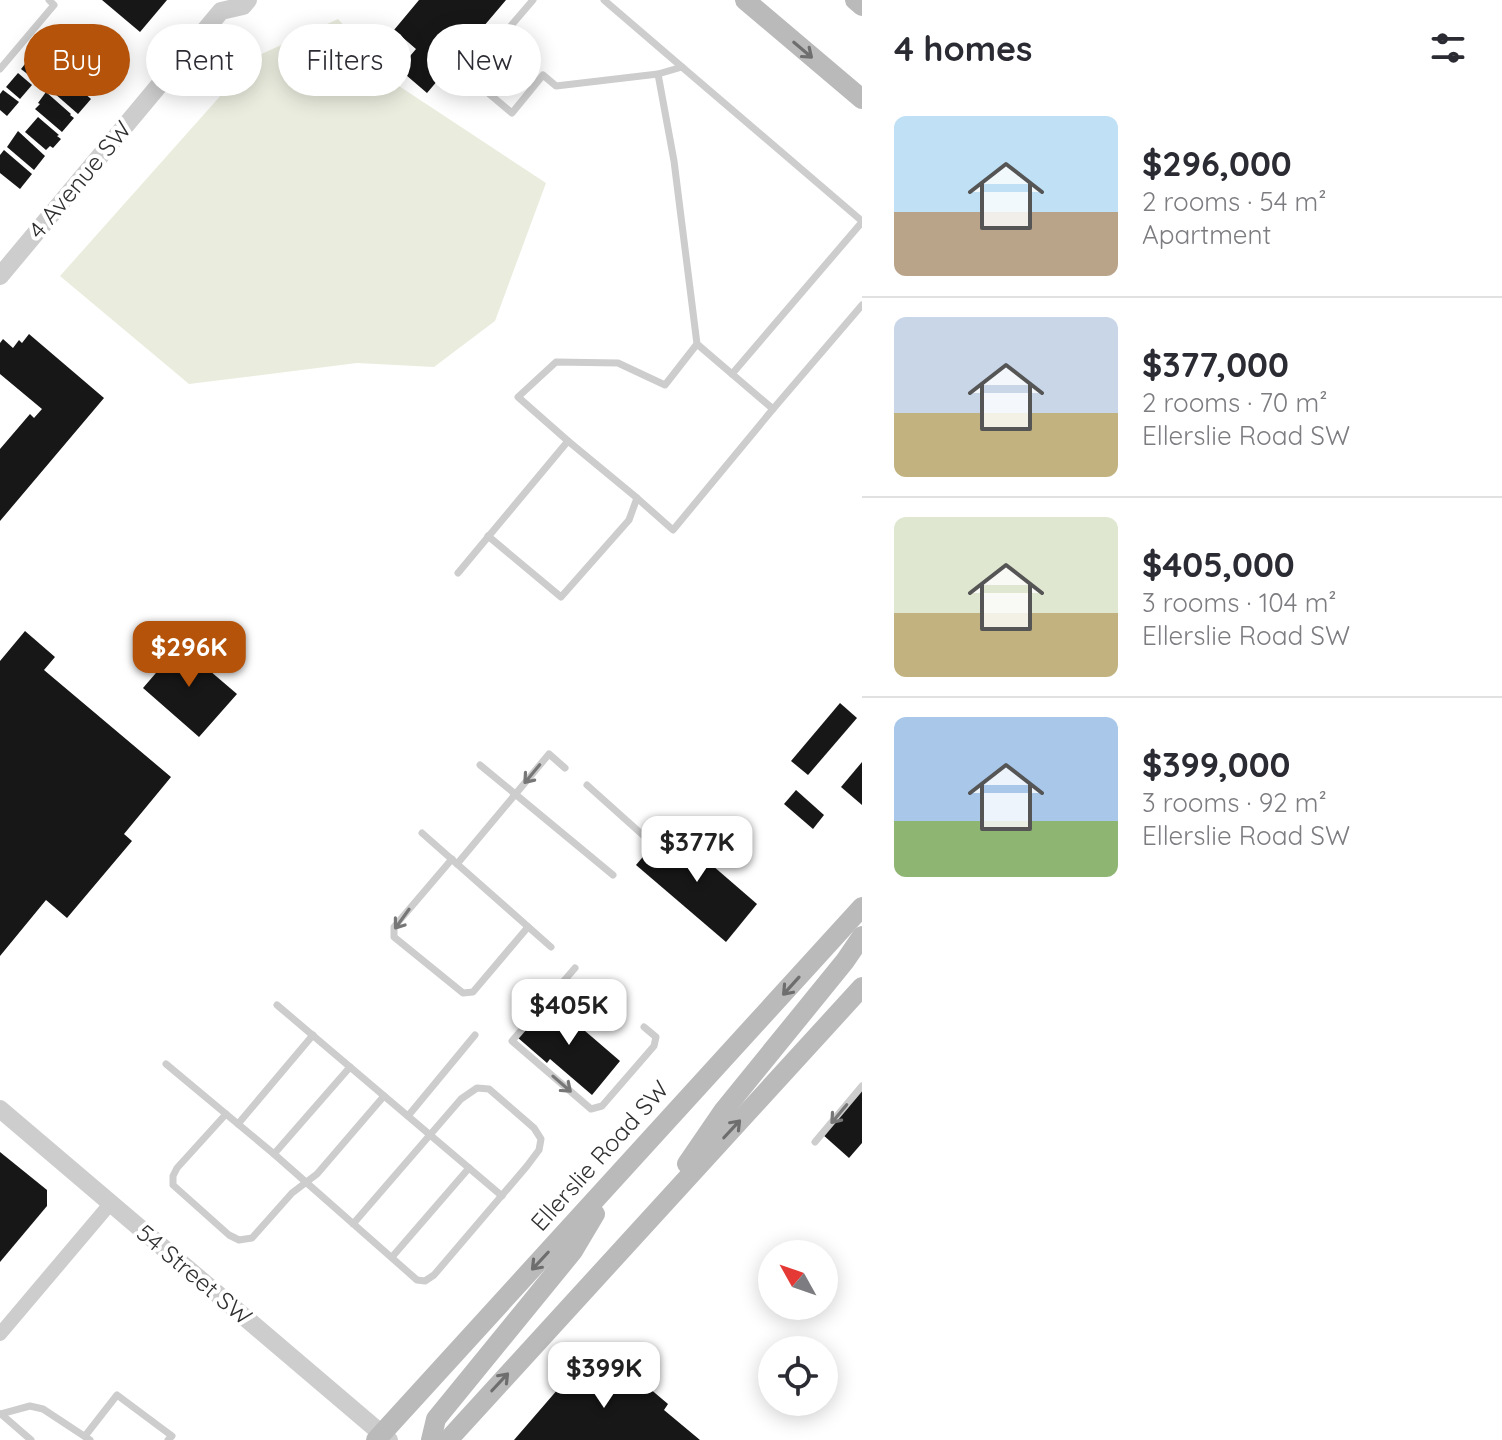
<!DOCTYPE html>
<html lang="en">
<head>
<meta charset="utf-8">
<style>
	body { margin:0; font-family:Quicksand,sans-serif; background:#f2f2f3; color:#2b2b33; height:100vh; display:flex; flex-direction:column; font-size:30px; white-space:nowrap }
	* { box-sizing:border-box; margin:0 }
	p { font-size:26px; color:#7c7c81 }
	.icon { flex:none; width:44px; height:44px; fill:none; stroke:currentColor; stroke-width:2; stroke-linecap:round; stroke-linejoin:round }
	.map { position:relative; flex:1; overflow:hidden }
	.details { display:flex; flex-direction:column; background:#fff; width:640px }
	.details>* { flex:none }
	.top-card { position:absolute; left:24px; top:24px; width:718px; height:72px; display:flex; gap:16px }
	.needle { width:52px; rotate:310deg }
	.controls { position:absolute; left:758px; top:1240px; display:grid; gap:16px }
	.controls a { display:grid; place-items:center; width:80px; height:80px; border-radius:50%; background:#fff; box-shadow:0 4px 20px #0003; font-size:40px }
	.price { position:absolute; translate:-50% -68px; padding:0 18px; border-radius:16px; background:#fff; color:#222; font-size:26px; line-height:52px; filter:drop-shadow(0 2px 4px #0008) }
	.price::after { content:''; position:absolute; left:50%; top:48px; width:24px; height:18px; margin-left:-12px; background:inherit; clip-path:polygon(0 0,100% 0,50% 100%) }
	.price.active { background:#b45309; color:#fff }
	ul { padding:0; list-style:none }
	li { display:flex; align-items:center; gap:24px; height:200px; padding:0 32px }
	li+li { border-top:2px solid #e1e1e2 }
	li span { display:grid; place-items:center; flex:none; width:224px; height:160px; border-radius:12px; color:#555 }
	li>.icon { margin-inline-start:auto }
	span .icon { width:96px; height:96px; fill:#fffc; stroke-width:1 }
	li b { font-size:34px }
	h2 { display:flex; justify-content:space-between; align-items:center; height:96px; padding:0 32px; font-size:34px }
	.tag { padding:0 28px; border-radius:36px; background:#fff; box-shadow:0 4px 20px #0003; font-size:28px; line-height:72px }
	.tag.active { background:#b45309; color:#fff }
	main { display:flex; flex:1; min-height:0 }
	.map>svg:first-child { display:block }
	.green { fill:#eaedde }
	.building { fill:#171717 }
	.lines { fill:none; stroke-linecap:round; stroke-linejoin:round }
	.service { stroke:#cdcdcd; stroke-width:7 }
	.minor { stroke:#cdcdcd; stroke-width:14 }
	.tertiary { stroke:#cdcdcd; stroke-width:18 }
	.secondary { stroke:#bababa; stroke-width:20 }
	.oneway { stroke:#6e6e6e }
	.oneway2 { stroke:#777 }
	.labels { text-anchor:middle; stroke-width:8; stroke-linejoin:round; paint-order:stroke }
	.street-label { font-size:24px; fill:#303030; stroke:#fff }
</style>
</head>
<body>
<main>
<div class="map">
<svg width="862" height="1440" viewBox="0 0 862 1440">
	<rect width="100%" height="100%" fill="#fff"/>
	<polygon class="green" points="338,19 399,86 546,183 495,321 434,367 357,363 189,384 60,276 255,57"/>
	<g class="building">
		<polygon points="102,0 167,0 140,32"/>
		<polygon points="419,0 506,0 427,93 399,69 416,49 394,30"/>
		<polygon points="48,37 62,48 52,61 38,49"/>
		<polygon points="91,43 119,66 107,80 103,77 102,78 104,80 102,85 93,96 67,75"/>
		<polygon points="33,54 47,66 35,80 21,69"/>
		<polygon points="18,73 32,85 20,99 6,87"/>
		<polygon points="67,78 91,99 78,114 54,93"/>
		<polygon points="3,90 19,102 7,116 0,110 0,94"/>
		<polygon points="46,92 71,114 70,115 74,118 62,132 35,109 40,104 38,103"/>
		<polygon points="38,117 59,135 57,136 61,139 53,148 50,146 46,150 25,132"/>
		<polygon points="18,131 45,156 34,170 7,147"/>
		<polygon points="4,150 32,174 20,189 0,173 0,155"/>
		<polygon points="29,334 104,398 0,521 0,449 30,414 34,418 42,409 0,374 0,343 3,339 13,348 19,340 22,343"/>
		<polygon points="25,631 55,657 44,670 171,777 124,834 132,841 67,918 46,900 0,956 0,661"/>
		<polygon points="169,636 237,694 199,737 143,688 168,659 157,650"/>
		<polygon points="840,703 857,718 808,775 791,761"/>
		<polygon points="862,762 862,805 841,787"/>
		<polygon points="796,790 824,815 813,829 784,804"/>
		<polygon points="668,827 757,904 726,942 636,865"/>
		<polygon points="549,1000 620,1061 592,1095 550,1059 547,1063 517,1037"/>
		<polygon points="862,1088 862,1143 849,1158 822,1134"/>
		<polygon points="0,1152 47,1190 47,1206 0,1262"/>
		<polygon points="590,1352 616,1376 623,1366 668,1404 664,1410 700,1440 514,1440"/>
	</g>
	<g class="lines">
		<g class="service">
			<polyline points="533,0 468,76 512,113 543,75 556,86 658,74"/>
			<polyline points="604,0 682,67"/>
			<polyline points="0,69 54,5 49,0"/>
			<polyline points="732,374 862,222"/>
			<polyline points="773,409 862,305"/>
			<polyline points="637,498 673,530 773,409 697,344 674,161 658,74 682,67 862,221"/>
			<polyline points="488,536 561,597 629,520 637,498 568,441"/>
			<polyline points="458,573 568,441 518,397 556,362 618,363 665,385 697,344"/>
			<polyline points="480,765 613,875"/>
			<polyline points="587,785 645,837"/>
			<polyline points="422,833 551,947"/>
			<polyline points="452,859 394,927 394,937 463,993 473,992 528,927"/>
			<polyline points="457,864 549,754 565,768"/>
			<polyline points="575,968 512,1041 591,1109 602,1106 654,1046 656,1037 644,1027"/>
			<polyline points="277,1005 502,1196"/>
			<polyline points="166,1064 274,1154 417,1280 425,1281 434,1275 527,1166 539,1150 541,1139 534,1128 489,1089 477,1088 461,1099 353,1224"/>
			<polyline points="226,1114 177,1168 173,1176 173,1185 229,1235 239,1240 252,1238 292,1193 317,1174 384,1096"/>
			<polyline points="408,1116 475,1035"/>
			<polyline points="238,1124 313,1035"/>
			<polyline points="815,1142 862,1086"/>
			<polyline points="274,1154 350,1067"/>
			<polyline points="392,1257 469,1168"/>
			<polyline points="0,1414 30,1406 43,1409 90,1440"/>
			<polyline points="1,1414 31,1440"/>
			<polyline points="85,1436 117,1395 172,1436 168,1440"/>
		</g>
		<polyline class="minor" points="0,1334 110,1204"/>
		<g class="tertiary">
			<polyline points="0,276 221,11 243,6 248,0"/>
			<polyline points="0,1109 389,1440"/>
		</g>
		<g class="secondary">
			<polyline points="745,0 862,99"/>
			<polyline points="855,0 862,6"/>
			<polyline points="687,1164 724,1110 845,961 862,936"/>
			<polyline points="376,1440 862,907"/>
			<polyline points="431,1440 436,1419 573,1251 595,1214"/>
			<polyline points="448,1440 862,987"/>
		</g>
	</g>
	<defs><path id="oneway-shaft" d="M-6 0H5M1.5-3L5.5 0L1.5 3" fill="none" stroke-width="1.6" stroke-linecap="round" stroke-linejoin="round" transform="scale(2)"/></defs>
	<g class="oneway">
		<use href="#oneway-shaft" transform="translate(803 50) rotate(40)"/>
		<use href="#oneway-shaft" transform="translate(791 986) rotate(132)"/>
		<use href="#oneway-shaft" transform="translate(732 1129) rotate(-47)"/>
		<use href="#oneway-shaft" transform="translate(540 1261) rotate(133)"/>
		<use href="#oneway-shaft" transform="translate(500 1382) rotate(-47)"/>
	</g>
	<g class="oneway2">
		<use href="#oneway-shaft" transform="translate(532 774) rotate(130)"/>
		<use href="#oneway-shaft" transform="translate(402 919) rotate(126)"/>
		<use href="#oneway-shaft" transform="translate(562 1084) rotate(41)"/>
		<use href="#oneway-shaft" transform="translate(839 1114) rotate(130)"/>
	</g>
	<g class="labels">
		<g class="street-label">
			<text transform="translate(80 180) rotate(-50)" y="8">4 Avenue SW</text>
			<text transform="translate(600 1156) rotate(-48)" y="8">Ellerslie Road SW</text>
			<text transform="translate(194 1275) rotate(40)" y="8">54 Street SW</text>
		</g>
	</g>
</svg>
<div class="controls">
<a><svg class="needle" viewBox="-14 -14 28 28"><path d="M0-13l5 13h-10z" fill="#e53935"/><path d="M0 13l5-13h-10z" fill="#7c7c81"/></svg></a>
<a><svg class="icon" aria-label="locate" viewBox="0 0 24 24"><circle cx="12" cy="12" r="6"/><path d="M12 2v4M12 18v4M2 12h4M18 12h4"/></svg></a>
</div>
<b class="price active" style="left:189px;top:689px">$296K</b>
<b class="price" style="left:697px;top:884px">$377K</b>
<b class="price" style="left:569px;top:1047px">$405K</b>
<b class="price" style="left:604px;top:1410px">$399K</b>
<div class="top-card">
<a class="tag active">Buy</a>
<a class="tag">Rent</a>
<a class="tag">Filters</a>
<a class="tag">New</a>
</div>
</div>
<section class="details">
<h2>4 homes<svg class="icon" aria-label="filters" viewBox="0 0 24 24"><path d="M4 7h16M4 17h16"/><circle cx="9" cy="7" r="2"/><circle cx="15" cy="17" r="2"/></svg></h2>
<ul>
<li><span style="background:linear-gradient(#bfe0f5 60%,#b9a48a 0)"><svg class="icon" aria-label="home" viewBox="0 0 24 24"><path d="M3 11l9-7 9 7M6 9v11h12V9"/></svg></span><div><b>$296,000</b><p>2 rooms · 54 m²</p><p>Apartment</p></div></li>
<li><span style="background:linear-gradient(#c9d6e8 60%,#c2b280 0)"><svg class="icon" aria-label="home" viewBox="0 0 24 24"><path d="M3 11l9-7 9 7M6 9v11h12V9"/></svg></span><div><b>$377,000</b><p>2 rooms · 70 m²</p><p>Ellerslie Road SW</p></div></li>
<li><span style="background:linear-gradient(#dfe7d0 60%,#c2b280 0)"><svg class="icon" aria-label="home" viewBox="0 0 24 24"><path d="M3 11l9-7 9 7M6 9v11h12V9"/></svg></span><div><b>$405,000</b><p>3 rooms · 104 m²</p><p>Ellerslie Road SW</p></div></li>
<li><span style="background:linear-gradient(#a9c7e8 65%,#8fb573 0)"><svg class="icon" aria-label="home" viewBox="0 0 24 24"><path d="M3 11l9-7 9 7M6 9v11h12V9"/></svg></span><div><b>$399,000</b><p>3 rooms · 92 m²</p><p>Ellerslie Road SW</p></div></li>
</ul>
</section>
</main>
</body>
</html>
